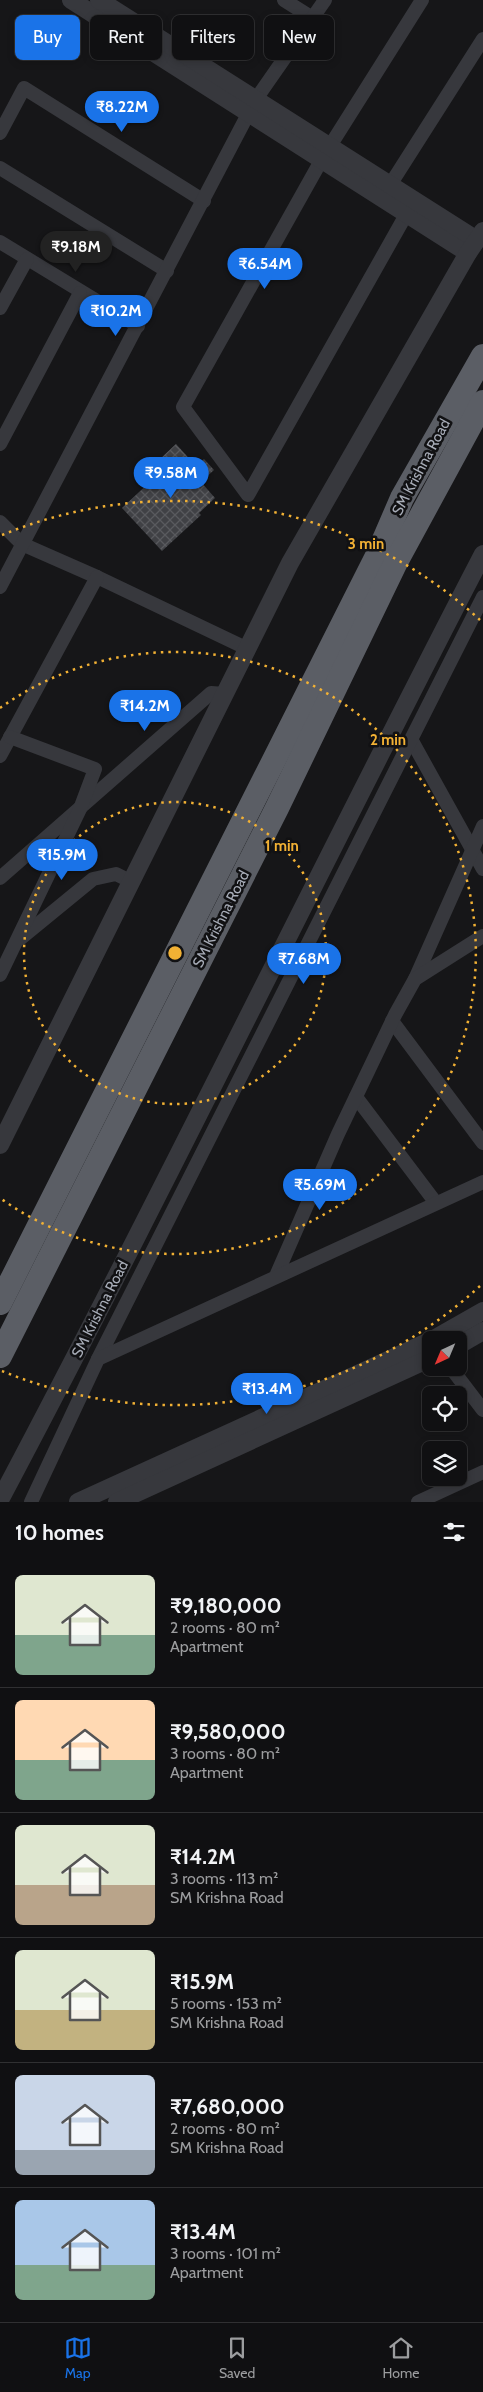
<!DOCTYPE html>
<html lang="en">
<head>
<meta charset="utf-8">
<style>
	body { margin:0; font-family:Cabin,sans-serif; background:#19191b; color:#f1f3f6; height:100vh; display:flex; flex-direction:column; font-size:19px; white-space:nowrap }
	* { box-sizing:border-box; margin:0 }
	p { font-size:16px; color:#9c9d9f }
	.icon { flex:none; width:28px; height:28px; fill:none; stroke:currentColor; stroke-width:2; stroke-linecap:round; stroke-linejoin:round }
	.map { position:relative; height:1502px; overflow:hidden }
	.side { display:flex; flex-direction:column; background:#101012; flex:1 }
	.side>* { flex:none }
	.banner { position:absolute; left:15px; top:15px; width:454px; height:45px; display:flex; gap:10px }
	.needle { width:32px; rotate:224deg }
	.fabs { position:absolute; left:422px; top:1331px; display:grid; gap:10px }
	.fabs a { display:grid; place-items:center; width:45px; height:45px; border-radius:8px; background:#101012; box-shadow:0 2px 8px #0003,0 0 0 1px #303032; font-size:25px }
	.price { position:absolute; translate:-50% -42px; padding:0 11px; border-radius:18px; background:#1a73e8; color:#fff; font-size:16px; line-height:32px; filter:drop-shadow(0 1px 2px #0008) }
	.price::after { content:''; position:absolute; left:50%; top:30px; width:15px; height:11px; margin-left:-8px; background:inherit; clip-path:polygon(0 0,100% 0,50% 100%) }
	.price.on { background:#222; color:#fff }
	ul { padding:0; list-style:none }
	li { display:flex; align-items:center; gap:15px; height:125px; padding:0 15px }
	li+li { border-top:1px solid #303032 }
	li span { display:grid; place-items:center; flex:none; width:140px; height:100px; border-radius:8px; color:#555 }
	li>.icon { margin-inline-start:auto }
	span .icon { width:60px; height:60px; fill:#fffc; stroke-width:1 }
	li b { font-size:21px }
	h2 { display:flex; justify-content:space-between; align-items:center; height:60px; padding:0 15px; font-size:21px }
	.tag { padding:0 18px; border-radius:8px; background:#101012; box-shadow:0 2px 8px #0003,0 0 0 1px #303032; font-size:18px; line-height:45px }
	.tag.on { background:#1a73e8; color:#fff }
	.dock { display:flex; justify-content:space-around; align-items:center; height:70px; border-top:1px solid #303032; background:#101012; font-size:14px; color:#9c9d9f }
	.dock a { display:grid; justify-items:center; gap:2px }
	.dock .on { color:#1a73e8 }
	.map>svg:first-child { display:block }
	.building { fill:url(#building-cross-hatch) }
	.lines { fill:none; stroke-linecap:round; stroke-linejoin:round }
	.minor { stroke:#37383d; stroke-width:14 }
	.tertiary { stroke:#37383d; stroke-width:18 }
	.trunk { stroke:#5b5e65; stroke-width:24 }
	.ring { fill:none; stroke:#f2b134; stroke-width:2.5; stroke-dasharray:2.5 5 }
	.labels { text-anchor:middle; stroke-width:5; stroke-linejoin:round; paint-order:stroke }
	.street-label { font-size:15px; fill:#a8adb8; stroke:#111113 }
	.centre { fill:#f2b134; stroke:#111113; stroke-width:2.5 }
	.ring-label { font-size:15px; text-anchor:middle; font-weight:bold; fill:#f2b134; stroke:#111113; stroke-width:5; stroke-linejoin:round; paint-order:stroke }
</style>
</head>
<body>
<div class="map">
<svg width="483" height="1502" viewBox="0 0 483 1502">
	<defs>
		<pattern id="building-cross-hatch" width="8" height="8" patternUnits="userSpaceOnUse" patternTransform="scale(1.25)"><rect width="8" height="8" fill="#404145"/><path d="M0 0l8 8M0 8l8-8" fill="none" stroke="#595a5e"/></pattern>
	</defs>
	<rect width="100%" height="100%" fill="#161618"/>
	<polygon class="building" points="176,444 196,466 204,459 214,470 201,482 215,498 199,513 201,515 162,551 122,508 167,466 160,459"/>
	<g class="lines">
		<g class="minor">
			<polyline points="284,0 314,19"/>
			<polyline points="0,133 24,88 204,201"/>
			<polyline points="330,146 422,0"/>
			<polyline points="322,159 183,407 248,495 407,213"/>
			<polyline points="0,168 167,271"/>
			<polyline points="390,185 483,39"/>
			<polyline points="0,242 138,326"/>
			<polyline points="0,308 27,259"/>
			<polyline points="0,444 80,293"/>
			<polyline points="0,522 22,544 97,577 248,649"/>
			<polyline points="0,587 256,99 325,0"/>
			<polyline points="412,741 483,869"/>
			<polyline points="0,756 97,577"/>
			<polyline points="0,878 211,693 225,694"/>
			<polyline points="21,938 93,879 116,874 132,882"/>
			<polyline points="0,975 80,809 95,769 10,737"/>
			<polyline points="415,979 483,826"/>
			<polyline points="392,1021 483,1143"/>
			<polyline points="356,1097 436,1203"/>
			<polyline points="276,1276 338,1134 395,1015 415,979 483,936"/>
			<polyline points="98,1359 483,597"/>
			<polyline points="451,1368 483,1410"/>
			<polyline points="31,1502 98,1359 483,1182"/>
			<polyline points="418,1502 483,1472"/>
		</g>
		<g class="tertiary">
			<polyline points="71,0 468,253"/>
			<polyline points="99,0 477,240"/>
			<polyline points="0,1145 290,563 468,253 483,231"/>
			<polyline points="459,1345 483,1331"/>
			<path d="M0 1500C166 1187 320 868 483 554"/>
			<polyline points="78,1502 432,1340 483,1311"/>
			<polyline points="117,1502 431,1358"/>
		</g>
		<g class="trunk">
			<polyline points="0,1303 377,556 402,498 483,356"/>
			<polyline points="0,1356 277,808 396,562 483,402"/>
		</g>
	</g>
	<g class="ring">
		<circle cx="175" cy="953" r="151"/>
		<path d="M0 708A301 301 0 1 1 0 1198"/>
		<path d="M480 1286A452 452 0 0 1 2 1371M2 535A452 452 0 0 1 480 620"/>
	</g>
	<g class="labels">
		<g class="street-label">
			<text transform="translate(421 467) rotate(-62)" y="5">SM Krishna Road</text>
			<text transform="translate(221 919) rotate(-63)" y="5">SM Krishna Road</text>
			<text transform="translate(100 1309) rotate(-63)" y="5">SM Krishna Road</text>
		</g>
	</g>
	<circle cx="175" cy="953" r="8" class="centre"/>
	<g class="ring-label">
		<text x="366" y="549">3 min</text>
		<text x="388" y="745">2 min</text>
		<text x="282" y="851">1 min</text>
	</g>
</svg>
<div class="fabs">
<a><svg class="needle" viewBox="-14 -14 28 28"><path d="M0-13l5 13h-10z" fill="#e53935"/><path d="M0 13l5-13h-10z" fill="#9c9d9f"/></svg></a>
<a><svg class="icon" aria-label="locate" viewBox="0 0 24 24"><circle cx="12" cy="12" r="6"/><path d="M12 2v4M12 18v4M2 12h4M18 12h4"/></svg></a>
<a><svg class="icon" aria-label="layers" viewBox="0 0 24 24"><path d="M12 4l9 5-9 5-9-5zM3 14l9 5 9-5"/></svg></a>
</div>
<b class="price" style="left:122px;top:133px">₹8.22M</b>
<b class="price on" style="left:76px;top:273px">₹9.18M</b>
<b class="price" style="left:265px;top:290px">₹6.54M</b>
<b class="price" style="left:116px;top:337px">₹10.2M</b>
<b class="price" style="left:171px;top:499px">₹9.58M</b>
<b class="price" style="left:145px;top:732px">₹14.2M</b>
<b class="price" style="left:62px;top:881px">₹15.9M</b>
<b class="price" style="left:304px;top:985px">₹7.68M</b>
<b class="price" style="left:320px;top:1211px">₹5.69M</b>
<b class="price" style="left:267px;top:1415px">₹13.4M</b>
<div class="banner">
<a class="tag on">Buy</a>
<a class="tag">Rent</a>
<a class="tag">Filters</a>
<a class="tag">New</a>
</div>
</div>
<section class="side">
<h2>10 homes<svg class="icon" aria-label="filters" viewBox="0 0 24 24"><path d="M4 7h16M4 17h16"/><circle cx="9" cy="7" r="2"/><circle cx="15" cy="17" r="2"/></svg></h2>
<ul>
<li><span style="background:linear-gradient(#dfe7d0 60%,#7fa58c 0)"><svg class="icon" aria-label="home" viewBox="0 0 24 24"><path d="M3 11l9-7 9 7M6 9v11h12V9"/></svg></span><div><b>₹9,180,000</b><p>2 rooms · 80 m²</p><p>Apartment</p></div></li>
<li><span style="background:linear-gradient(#ffd9b3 60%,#7fa58c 0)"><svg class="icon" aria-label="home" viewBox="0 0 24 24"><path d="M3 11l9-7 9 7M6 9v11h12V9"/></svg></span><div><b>₹9,580,000</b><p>3 rooms · 80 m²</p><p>Apartment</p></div></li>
<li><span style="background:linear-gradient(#dfe7d0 60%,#b9a48a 0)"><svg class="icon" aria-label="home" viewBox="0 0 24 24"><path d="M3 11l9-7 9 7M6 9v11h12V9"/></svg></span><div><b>₹14.2M</b><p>3 rooms · 113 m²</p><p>SM Krishna Road</p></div></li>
<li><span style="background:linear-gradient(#dfe7d0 60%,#c2b280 0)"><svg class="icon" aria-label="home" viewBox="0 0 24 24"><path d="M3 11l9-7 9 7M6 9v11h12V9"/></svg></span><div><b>₹15.9M</b><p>5 rooms · 153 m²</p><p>SM Krishna Road</p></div></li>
<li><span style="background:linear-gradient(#c9d6e8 75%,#9aa5b1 0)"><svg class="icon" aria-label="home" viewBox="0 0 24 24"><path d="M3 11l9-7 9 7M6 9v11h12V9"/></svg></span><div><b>₹7,680,000</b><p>2 rooms · 80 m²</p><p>SM Krishna Road</p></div></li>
<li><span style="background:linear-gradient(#a9c7e8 65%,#7fa58c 0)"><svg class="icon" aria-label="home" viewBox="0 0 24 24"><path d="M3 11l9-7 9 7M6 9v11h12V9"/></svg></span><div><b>₹13.4M</b><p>3 rooms · 101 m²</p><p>Apartment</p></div></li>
</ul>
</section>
<nav class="dock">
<a class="on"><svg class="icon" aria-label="map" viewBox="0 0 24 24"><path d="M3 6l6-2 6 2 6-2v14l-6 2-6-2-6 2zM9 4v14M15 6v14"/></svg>Map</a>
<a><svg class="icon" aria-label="saved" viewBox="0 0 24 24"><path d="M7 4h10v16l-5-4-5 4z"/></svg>Saved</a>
<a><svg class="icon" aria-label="home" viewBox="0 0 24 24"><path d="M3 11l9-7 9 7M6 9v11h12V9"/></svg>Home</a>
</nav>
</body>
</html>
